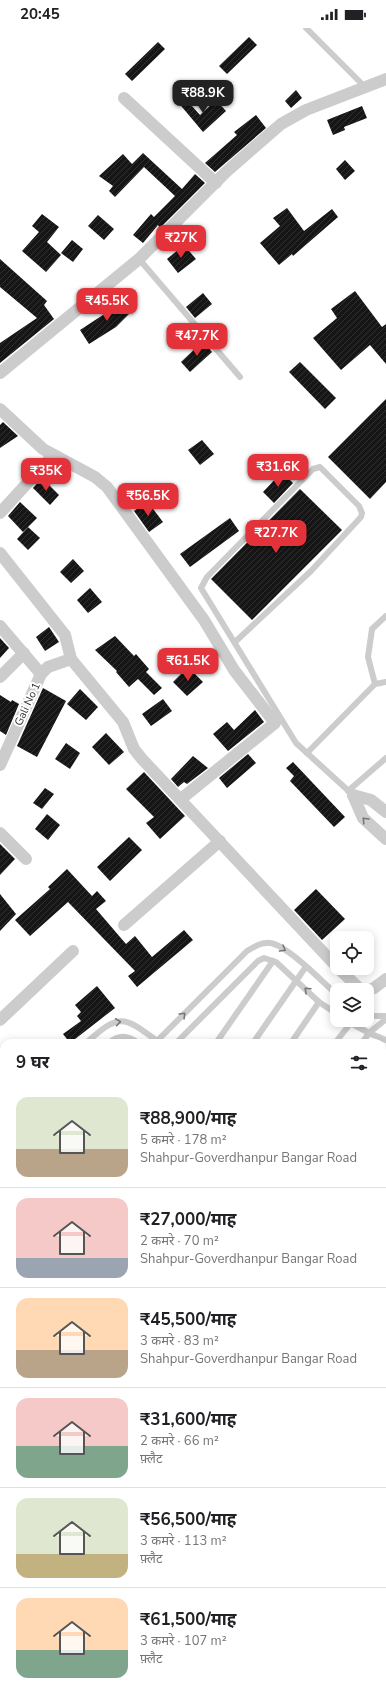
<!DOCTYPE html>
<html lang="hi">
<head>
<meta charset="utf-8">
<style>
	body { margin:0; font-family:"Nunito Sans","Noto Sans Devanagari",sans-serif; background:#f6f6f6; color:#202124; height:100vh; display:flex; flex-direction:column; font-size:15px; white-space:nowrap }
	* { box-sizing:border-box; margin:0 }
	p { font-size:13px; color:#757577 }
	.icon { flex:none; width:22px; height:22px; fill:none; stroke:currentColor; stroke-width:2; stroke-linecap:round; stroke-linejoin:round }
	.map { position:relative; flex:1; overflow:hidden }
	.panel { position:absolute; left:0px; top:1011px; width:386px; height:656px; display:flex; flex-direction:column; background:#fff; border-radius:12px 12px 0 0; box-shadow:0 2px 10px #0003 }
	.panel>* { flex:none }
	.tools { position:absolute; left:330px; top:903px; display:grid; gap:8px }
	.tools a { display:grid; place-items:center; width:44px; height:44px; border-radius:8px; background:#fff; box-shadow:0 2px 10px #0003; font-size:20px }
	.price { position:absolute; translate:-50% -34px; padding:0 9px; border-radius:8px; background:#e4323b; color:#fff; font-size:13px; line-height:26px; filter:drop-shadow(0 1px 2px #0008) }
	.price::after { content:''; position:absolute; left:50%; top:24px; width:12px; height:9px; margin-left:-6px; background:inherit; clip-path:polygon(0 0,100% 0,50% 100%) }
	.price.current { background:#222; color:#fff }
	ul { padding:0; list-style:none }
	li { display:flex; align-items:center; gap:12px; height:100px; padding:0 16px }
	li+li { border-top:1px solid #e0e0e0 }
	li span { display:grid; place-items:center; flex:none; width:112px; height:80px; border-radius:12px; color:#555 }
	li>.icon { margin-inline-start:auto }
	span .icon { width:48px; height:48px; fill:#fffc; stroke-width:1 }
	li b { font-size:17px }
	h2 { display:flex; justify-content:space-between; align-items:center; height:48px; padding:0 16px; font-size:17px }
	.status { display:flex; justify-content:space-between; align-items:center; height:28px; padding:0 20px; background:#fff; direction:ltr }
	.status svg { height:11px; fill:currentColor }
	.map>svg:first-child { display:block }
	.building { fill:url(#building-hatch) }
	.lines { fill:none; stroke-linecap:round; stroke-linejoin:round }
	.lane { stroke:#ccc; stroke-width:6 }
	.street { stroke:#ccc; stroke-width:12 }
	.secondary { stroke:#b9b9b9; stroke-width:17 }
	.oneway { stroke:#767676 }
	.labels { text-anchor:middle; stroke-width:4; stroke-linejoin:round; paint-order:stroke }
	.street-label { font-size:11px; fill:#2f2f2f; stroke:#fff }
</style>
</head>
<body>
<div class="status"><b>20:45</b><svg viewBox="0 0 49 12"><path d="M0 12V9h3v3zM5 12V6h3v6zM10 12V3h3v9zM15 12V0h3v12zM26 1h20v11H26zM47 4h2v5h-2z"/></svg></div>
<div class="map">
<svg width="386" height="1667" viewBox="0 0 386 1667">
	<defs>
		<pattern id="building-hatch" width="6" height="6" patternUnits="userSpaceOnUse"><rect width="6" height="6" fill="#161616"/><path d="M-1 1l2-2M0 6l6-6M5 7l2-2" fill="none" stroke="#303030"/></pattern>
	</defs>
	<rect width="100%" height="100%" fill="#fff"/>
	<g class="building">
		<polygon points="249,9 257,17 227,46 219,38"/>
		<polygon points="158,14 165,21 132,53 125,46"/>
		<polygon points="296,62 302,70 291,80 285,73"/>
		<polygon points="183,68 200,87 216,72 226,83 203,104 177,73"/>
		<polygon points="362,78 367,90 344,99 345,102 333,107 327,92"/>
		<polygon points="256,87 266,100 215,144 205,135 237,107 234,104"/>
		<polygon points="143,125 182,161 195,146 205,155 160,200 158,197 143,215 133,207 151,186 154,189 175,168 144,139 115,169 109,163 113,158 99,148 123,126 132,136"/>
		<polygon points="345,132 355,143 345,152 336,141"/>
		<polygon points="287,180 304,203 332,181 338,189 293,228 292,226 279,237 260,215 280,198 273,190"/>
		<polygon points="42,186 59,199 47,214 61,227 46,244 22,223 39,204 32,198"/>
		<polygon points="98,187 114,201 104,212 88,198"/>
		<polygon points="72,212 83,221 73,234 61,225"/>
		<polygon points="184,217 196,231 178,245 167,231"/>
		<polygon points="0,231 47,273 44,277 54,291 0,335 0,315 37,290 0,259"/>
		<polygon points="355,263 382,299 386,296 386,336 370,317 341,342 313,310 337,290 331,281"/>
		<polygon points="203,265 212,276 195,290 186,279"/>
		<polygon points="124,270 134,281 116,299 89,316 80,302 112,281"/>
		<polygon points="203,313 212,324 190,344 181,334"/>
		<polygon points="300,334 336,370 325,381 289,344"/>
		<polygon points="386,371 386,454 370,471 328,429"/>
		<polygon points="3,394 18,408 0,420 0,397"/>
		<polygon points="202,412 214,426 200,437 188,422"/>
		<polygon points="282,444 293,455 274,475 263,464"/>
		<polygon points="42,450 59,467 50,477 33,460"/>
		<polygon points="300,461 342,502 252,592 211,551"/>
		<polygon points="147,473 163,494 149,504 134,483"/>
		<polygon points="20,474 37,490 23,504 8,488"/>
		<polygon points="230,490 239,503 190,539 180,526"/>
		<polygon points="28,499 40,510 28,522 17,511"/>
		<polygon points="73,531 84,543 71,555 60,544"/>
		<polygon points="90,560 102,574 88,585 77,572"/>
		<polygon points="49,599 59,614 45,623 36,609"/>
		<polygon points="115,608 134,628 136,626 149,641 146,644 162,660 154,667 138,651 129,659 116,644 117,643 95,622"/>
		<polygon points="0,610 9,620 0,630"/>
		<polygon points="188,639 203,654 187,668 173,654"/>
		<polygon points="43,660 66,673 37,729 17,718"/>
		<polygon points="80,661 98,679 86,692 67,676"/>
		<polygon points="0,667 11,674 12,672 19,676 6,707 0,703"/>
		<polygon points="163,671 172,683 151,698 142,686"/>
		<polygon points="255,682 264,694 228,723 213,706 227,694 234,702"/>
		<polygon points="106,705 124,724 109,737 92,719"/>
		<polygon points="66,715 80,725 70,741 55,731"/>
		<polygon points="248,726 256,735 227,760 219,750"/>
		<polygon points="193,728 208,740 187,756 184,754 178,759 171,751"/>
		<polygon points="293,734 345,789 334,799 290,753 294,748 286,740"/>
		<polygon points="144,744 185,788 160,811 146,795 154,789 126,761"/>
		<polygon points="45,760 54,766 42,781 33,775"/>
		<polygon points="47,786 60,797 48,812 35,801"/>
		<polygon points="129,809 142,822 110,853 97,839"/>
		<polygon points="0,816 15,831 0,847"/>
		<polygon points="67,841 92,868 97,863 106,873 96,881 126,916 135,908 152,929 184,902 193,912 137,959 128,948 135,943 68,874 30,908 15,892 50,861 48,859"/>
		<polygon points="316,861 345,891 322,912 294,882"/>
		<polygon points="0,866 16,886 0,903"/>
		<polygon points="97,958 115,980 70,1015 63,1006 81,993 77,988 81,984 75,977"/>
	</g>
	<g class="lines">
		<g class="lane">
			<polyline points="306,0 365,59"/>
			<polyline points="139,231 240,349"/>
			<polyline points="235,614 311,543 361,489 362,485 359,478 320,439 313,441 207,549 201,560 296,715 353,767"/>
			<polyline points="375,656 368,629 372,601 386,588"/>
			<polyline points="307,725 375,656 386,654"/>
			<polyline points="348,763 386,730"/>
			<polyline points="367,988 386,988"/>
			<polyline points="345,992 369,1005 386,1012"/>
			<path d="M86 1015C121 984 123 988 160 1015"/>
			<path d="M109 1015C119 1006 128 1007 138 1015"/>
			<path d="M155 1015 247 923C254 919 261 914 270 915 287 917 323 954 337 967"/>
			<polyline points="176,1015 258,933 264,930 276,934 319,974 337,986"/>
			<polyline points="216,1015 273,933"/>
			<polyline points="253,1015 305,940"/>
			<polyline points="291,1015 319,974"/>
			<polyline points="335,1015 350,996"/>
			<polyline points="362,1015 369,1005 386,991"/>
			<polyline points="382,1263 386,1266"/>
			<polyline points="382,1282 386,1285"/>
			<polyline points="382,1313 386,1316"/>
			<polyline points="382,1357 386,1360"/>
			<polyline points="382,1386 386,1381"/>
			<polyline points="382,1399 386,1402"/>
			<polyline points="382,1416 386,1411"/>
		</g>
		<g class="street">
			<polyline points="124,70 216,155"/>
			<polyline points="0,345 139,231 226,144 281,96 306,82 386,51"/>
			<polyline points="0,381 43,421 95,449 107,459 204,592 234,642 275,695 181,771"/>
			<polyline points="0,485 53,427"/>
			<polyline points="0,525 65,607 71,631 123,694 134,721 142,731 337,939"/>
			<polyline points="0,598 41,646"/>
			<polyline points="0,649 24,625"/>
			<polyline points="0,737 41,646 48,639 71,631"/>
			<polyline points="353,767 363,790 386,811"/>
			<polyline points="353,767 371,772 386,784"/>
			<polyline points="0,805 26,831"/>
			<polyline points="124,897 220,813"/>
			<polyline points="338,940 361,962"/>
			<polyline points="367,963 374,960 386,951"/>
			<polyline points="0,992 73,923"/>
			<polyline points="0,1134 4,1138"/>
			<polyline points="0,1524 4,1537"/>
			<polyline points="0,1606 4,1610"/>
			<polyline points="35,1663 37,1667"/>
		</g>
		<g class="secondary">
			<polyline points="382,1520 386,1514"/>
			<polyline points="382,1555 386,1550"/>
			<polyline points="274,1667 277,1663"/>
			<polyline points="300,1667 303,1663"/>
		</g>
	</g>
	<defs><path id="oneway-chevron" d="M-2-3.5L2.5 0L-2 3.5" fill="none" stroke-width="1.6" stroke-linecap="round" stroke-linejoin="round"/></defs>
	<g class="oneway">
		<use href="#oneway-chevron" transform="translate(365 792) rotate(-133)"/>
		<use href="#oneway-chevron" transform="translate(283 921) rotate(30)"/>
		<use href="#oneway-chevron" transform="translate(307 962) rotate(-137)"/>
		<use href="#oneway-chevron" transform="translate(183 987) rotate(-45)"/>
		<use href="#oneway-chevron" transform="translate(118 994) rotate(-8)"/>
	</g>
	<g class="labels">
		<g class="street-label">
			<text transform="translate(27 676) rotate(-65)" y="4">Gali No 1</text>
		</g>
	</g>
</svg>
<div class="tools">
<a><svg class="icon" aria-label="locate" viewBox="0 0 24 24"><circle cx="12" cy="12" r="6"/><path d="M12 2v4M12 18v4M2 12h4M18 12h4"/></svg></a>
<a><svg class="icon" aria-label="layers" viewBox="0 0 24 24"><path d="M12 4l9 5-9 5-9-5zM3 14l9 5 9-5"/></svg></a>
</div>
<b class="price current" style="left:203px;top:86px">₹88.9K</b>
<b class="price" style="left:181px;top:231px">₹27K</b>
<b class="price" style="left:107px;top:294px">₹45.5K</b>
<b class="price" style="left:197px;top:329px">₹47.7K</b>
<b class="price" style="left:278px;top:460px">₹31.6K</b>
<b class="price" style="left:46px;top:464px">₹35K</b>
<b class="price" style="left:148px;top:489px">₹56.5K</b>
<b class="price" style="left:276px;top:526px">₹27.7K</b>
<b class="price" style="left:188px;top:654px">₹61.5K</b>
<section class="panel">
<h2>9 घर<svg class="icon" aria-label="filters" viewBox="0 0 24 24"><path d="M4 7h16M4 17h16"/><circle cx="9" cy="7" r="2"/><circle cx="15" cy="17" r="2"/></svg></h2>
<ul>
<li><span style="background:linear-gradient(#dfe7d0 65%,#b9a48a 0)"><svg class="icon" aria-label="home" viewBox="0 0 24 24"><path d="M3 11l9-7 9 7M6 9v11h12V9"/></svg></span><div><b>₹88,900/माह</b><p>5 कमरे · 178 m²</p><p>Shahpur-Goverdhanpur Bangar Road</p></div></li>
<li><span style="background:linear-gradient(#f6c9c9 75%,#9aa5b1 0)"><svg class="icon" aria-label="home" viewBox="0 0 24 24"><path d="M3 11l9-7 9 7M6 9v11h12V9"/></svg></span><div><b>₹27,000/माह</b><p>2 कमरे · 70 m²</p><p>Shahpur-Goverdhanpur Bangar Road</p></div></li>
<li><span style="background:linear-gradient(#ffd9b3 65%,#b9a48a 0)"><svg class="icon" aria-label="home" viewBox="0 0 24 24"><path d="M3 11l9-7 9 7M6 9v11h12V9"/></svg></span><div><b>₹45,500/माह</b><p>3 कमरे · 83 m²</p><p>Shahpur-Goverdhanpur Bangar Road</p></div></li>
<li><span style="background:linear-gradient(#f6c9c9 60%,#7fa58c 0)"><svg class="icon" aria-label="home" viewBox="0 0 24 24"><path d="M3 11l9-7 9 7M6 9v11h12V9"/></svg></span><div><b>₹31,600/माह</b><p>2 कमरे · 66 m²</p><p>फ़्लैट</p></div></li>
<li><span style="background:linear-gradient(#dfe7d0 70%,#c2b280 0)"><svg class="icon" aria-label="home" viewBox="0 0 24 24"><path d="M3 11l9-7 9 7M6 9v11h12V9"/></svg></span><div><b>₹56,500/माह</b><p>3 कमरे · 113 m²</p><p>फ़्लैट</p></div></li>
<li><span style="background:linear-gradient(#ffd9b3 65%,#7fa58c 0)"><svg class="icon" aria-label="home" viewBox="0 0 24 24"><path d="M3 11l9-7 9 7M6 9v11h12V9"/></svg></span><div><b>₹61,500/माह</b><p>3 कमरे · 107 m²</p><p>फ़्लैट</p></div></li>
</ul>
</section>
</div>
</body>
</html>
